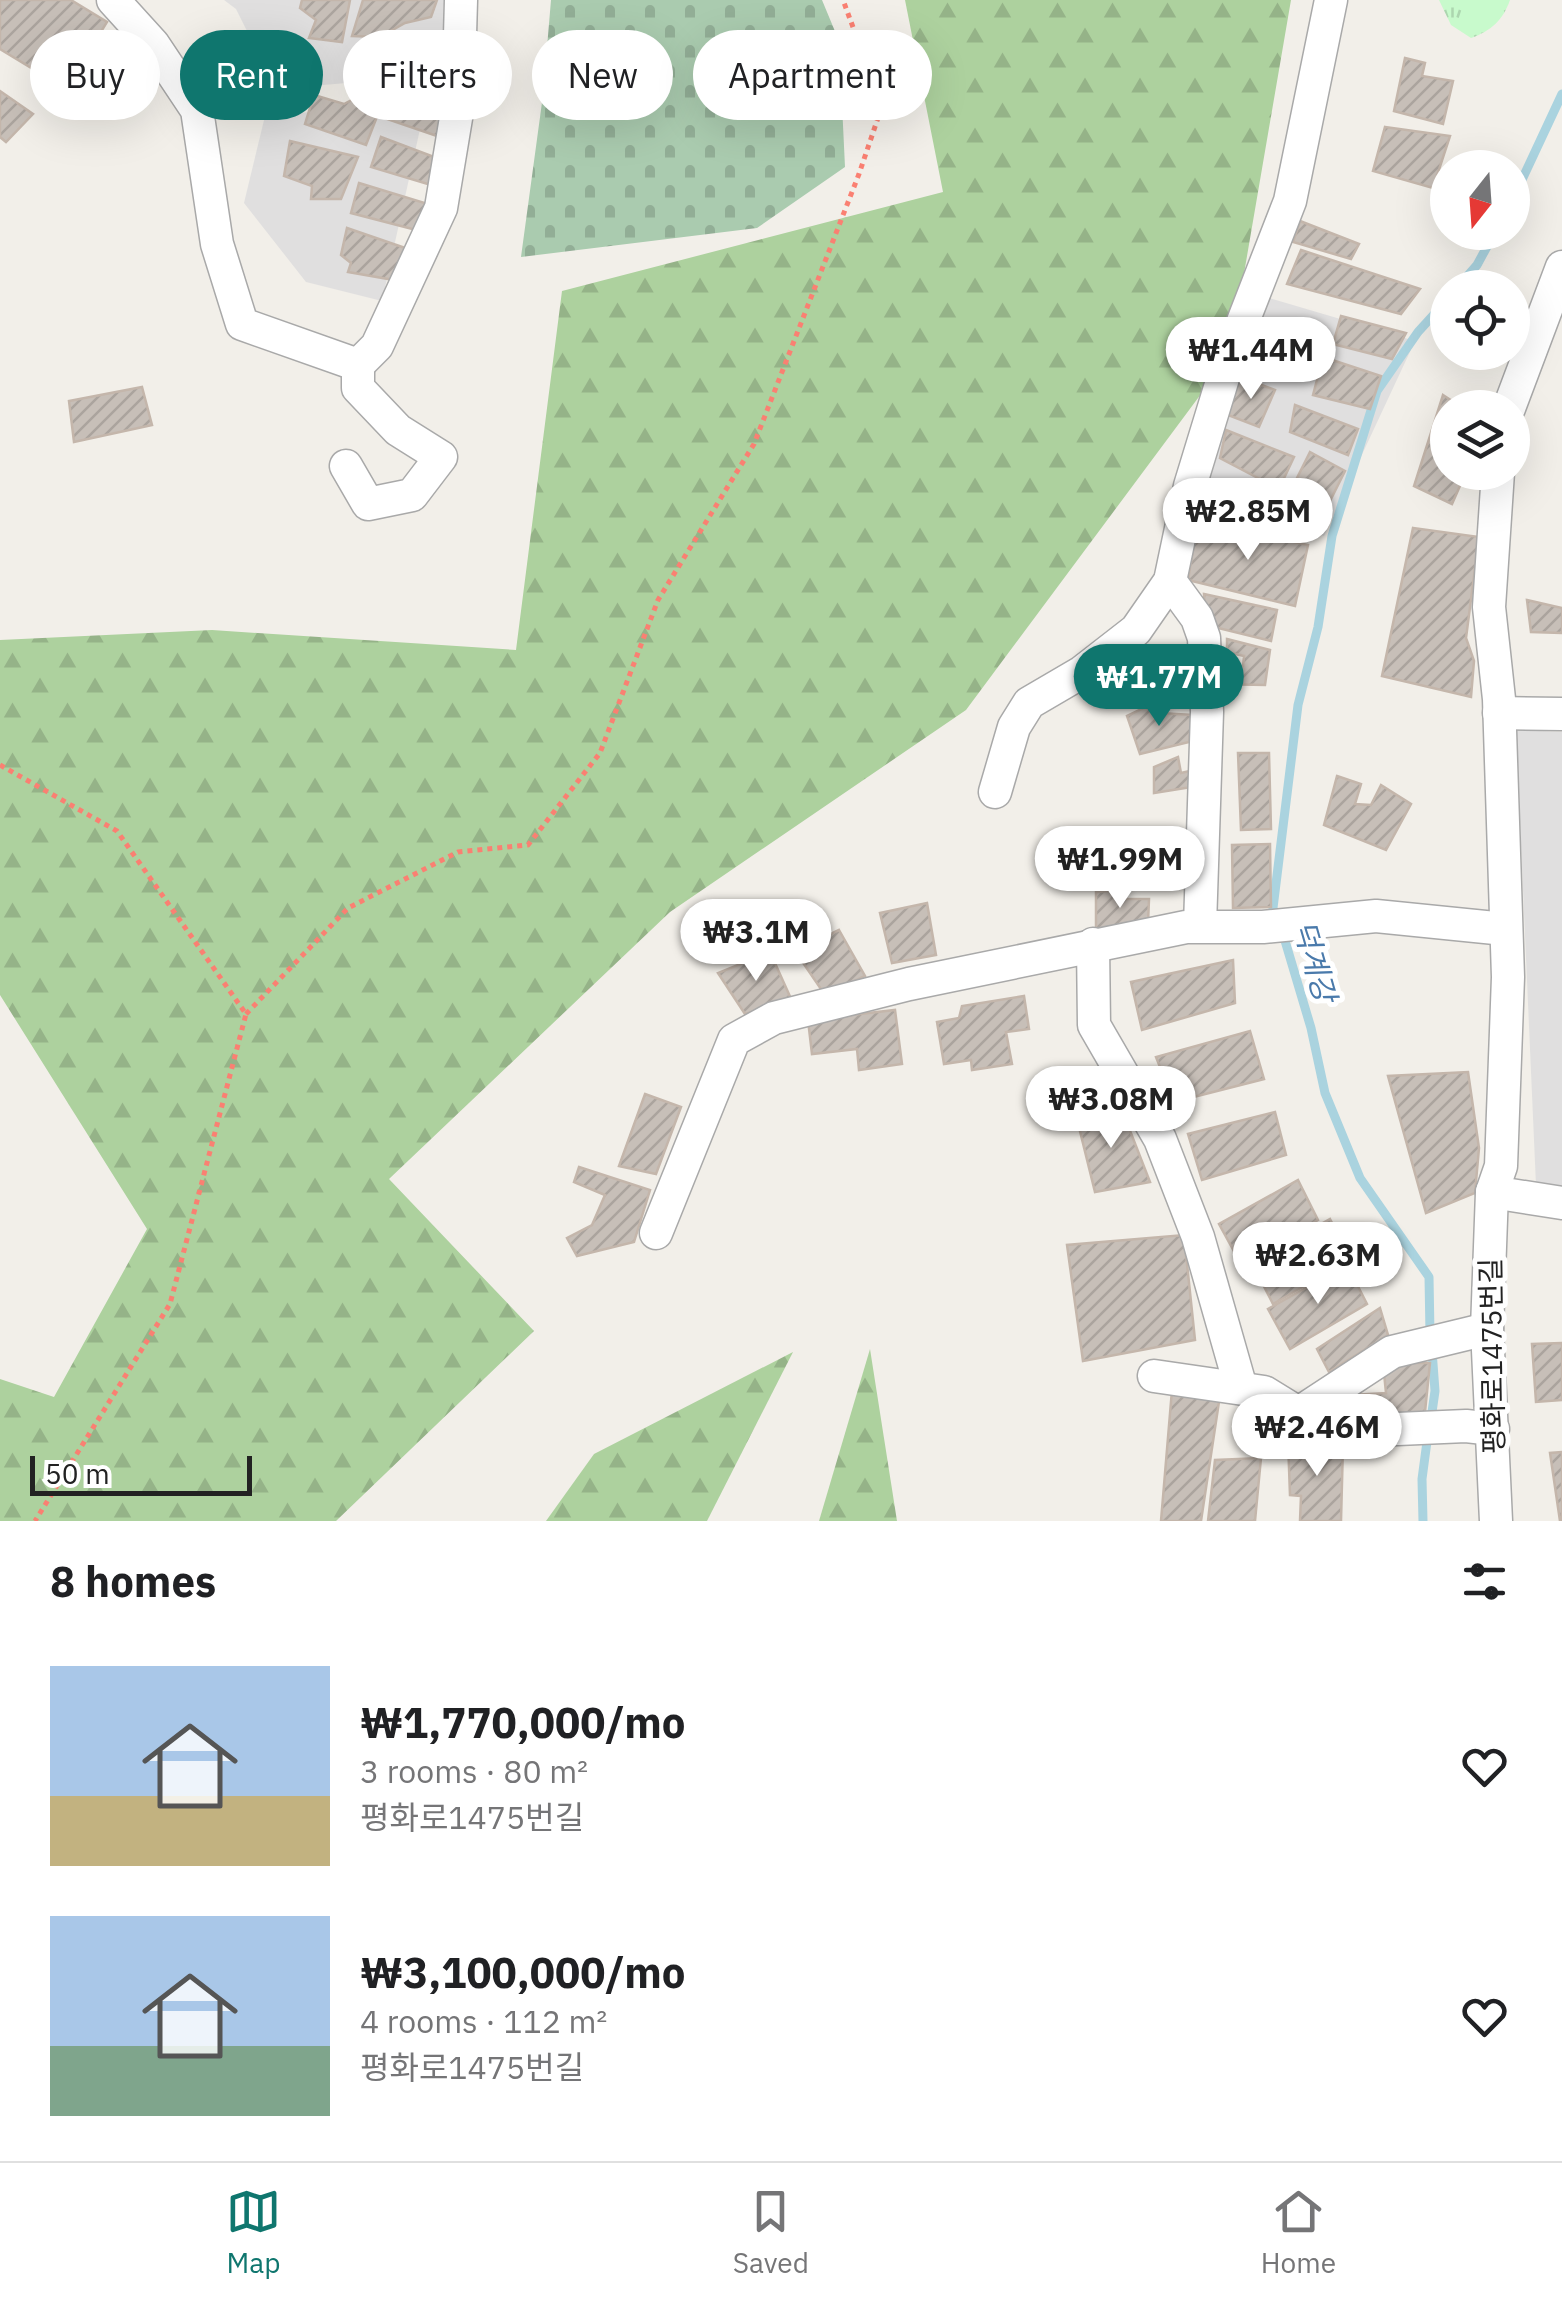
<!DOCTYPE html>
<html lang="en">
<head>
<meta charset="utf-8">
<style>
	body { margin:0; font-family:"IBM Plex Sans","Noto Sans KR",sans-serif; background:#f6f6f6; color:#202124; height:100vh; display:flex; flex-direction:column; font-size:38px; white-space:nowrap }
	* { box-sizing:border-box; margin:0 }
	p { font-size:32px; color:#757577 }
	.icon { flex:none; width:55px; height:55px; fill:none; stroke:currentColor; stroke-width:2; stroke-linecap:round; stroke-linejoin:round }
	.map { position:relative; height:1521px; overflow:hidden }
	.panel { display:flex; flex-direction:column; background:#fff; flex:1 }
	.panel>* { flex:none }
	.hud { position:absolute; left:30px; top:30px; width:1000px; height:90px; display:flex; gap:20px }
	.needle { width:65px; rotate:197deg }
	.fabs { position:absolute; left:1430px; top:150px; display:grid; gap:20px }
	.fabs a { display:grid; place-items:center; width:100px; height:100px; border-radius:50%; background:#fff; box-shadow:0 10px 40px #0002; font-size:50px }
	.scale { position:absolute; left:30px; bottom:25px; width:222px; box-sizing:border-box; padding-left:10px; border:5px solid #222; border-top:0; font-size:28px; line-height:35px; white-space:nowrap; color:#222; -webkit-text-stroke:8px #fff; paint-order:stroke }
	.price { position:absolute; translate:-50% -85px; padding:0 22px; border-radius:35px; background:#fff; color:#222; font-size:32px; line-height:65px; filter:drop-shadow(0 2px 5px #0008) }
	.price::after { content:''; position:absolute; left:50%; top:60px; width:30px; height:22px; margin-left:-15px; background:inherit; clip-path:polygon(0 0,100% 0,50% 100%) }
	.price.active { background:#0f766e; color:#fff }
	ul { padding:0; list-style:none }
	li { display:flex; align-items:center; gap:30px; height:250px; padding:0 50px }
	li span { display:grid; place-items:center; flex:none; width:280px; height:200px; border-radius:0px; color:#555 }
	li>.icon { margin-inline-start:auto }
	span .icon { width:120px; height:120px; fill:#fffc; stroke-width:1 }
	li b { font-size:42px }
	h2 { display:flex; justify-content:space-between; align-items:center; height:120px; padding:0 50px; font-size:42px }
	.chip { padding:0 35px; border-radius:45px; background:#fff; box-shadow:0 10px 40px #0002; font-size:35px; line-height:90px }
	.chip.active { background:#0f766e; color:#fff }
	.tabs { display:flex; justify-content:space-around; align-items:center; height:140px; border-top:2px solid #e0e0e0; background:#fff; font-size:28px; color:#757577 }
	.tabs a { display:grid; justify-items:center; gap:5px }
	.tabs .active { color:#0f766e }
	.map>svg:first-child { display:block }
	.residential { fill:#e0dfdf }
	.forest { fill:url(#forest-firs) }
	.cemetery { fill:url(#cemetery-stones) }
	.park { fill:url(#park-tufts) }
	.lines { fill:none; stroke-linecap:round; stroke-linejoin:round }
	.stream { stroke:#aad3df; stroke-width:9 }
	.building { fill:url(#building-hatch); stroke:#c4b6ab; stroke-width:2.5 }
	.minor-casing { stroke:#a9a9a9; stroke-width:35 }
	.path { stroke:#fa8072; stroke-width:5; stroke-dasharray:5 5; stroke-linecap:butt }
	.minor { stroke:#fff; stroke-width:32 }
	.labels { text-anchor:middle; stroke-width:10; stroke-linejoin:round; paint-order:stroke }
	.street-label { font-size:28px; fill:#222; stroke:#fff }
	.water-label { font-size:30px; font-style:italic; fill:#4a7aab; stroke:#fff }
</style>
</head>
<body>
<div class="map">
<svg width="1562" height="1521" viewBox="0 0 1562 1521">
	<defs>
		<pattern id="forest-firs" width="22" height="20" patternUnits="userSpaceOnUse" patternTransform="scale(2.5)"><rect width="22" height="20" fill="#add19e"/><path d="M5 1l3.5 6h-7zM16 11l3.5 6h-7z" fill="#95b388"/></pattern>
		<pattern id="cemetery-stones" width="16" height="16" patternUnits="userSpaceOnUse" patternTransform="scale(2.5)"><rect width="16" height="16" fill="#aacbaf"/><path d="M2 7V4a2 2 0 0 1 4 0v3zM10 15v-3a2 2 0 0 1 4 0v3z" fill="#92ae96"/></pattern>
		<pattern id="park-tufts" width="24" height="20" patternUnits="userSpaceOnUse" patternTransform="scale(2.5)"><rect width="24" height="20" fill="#c8facc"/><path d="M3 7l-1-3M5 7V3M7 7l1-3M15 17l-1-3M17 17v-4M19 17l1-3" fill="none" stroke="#acd6af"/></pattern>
		<pattern id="building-hatch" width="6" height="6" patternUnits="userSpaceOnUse" patternTransform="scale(2.5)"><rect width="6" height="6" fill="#c7bfb8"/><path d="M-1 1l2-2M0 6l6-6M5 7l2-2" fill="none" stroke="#aba49e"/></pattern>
	</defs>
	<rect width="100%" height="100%" fill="#f2efe9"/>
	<g class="residential">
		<polygon points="224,0 444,0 441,75 276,89 236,9"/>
		<polygon points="426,102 382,301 306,282 244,203 265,116"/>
		<polygon points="1269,298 1415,341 1324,536 1200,490"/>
		<polygon points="1516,730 1562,732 1562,1186 1536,1185"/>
	</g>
	<g class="forest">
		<polygon points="905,0 1291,0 1230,355 966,710 670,912 389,1179 534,1331 336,1521 0,1521 0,1379 54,1397 147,1229 0,995 0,640 212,630 516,650 562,291 943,192"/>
		<polygon points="870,1349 897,1521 819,1521"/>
		<polygon points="793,1352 707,1521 546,1521 594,1454"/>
	</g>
	<polygon class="cemetery" points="551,0 822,0 839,41 845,167 757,228 521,257 543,95"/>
	<path class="park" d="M1439 0H1510C1503 20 1491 31 1471 38L1451 25Z"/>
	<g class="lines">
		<g class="stream">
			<polyline points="1512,201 1562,94"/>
			<polyline points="1457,288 1477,265 1495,232"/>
			<polyline points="1277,920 1273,908 1298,705 1318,627 1332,536 1377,391 1418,332 1448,299"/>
			<polyline points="1283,934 1311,1028 1325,1093 1360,1178 1429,1277 1430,1334"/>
			<polyline points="1431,1419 1435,1391 1432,1350"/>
			<polyline points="1423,1521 1422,1479 1428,1434"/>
		</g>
	</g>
	<g class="building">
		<polygon points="0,0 71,0 107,22 66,89 0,49"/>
		<polygon points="302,0 350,0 342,42 309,38 316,20 300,8"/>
		<polygon points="363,0 437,0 431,17 405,23 380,37 352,36"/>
		<polygon points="442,43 446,79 374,89 368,73"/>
		<polygon points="1405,58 1425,63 1422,76 1453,81 1443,124 1394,111"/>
		<polygon points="0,91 33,114 6,142 0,137"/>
		<polygon points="314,95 344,104 361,95 383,101 366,145 305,124"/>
		<polygon points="392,101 450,106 443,138 387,119"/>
		<polygon points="1385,127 1450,136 1433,188 1373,171"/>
		<polygon points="381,137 442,160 431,185 371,167"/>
		<polygon points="290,141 358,157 341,199 311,199 312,186 284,176"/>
		<polygon points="359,183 428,204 420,231 351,213"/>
		<polygon points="1300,221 1359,244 1351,259 1293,242"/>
		<polygon points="347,228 411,250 394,280 348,272 351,263 341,255"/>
		<polygon points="1301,250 1420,289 1401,314 1287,284"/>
		<polygon points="1341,316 1406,333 1392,359 1333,344"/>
		<polygon points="1323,357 1381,376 1370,409 1313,395"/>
		<polygon points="1240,377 1275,390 1259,427 1228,415"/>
		<polygon points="142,387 152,425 74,442 69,401"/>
		<polygon points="1443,395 1463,408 1448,408 1448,472 1466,472 1452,504 1414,486"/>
		<polygon points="1295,405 1358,429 1348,455 1290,432"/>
		<polygon points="1226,430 1294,457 1279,489 1220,458"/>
		<polygon points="1310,452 1345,471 1316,529 1278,516"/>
		<polygon points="1198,521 1308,545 1295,606 1188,580"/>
		<polygon points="1413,528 1479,537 1466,638 1474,661 1471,697 1382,676"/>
		<polygon points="1204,594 1277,610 1271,641 1206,625"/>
		<polygon points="1527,600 1562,608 1562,633 1531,632"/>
		<polygon points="1227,639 1270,650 1265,685 1214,684 1217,668 1243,666 1244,656 1227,652"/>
		<polygon points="1129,655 1195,656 1194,697 1132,691"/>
		<polygon points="1158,701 1160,713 1192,715 1189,742 1140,754 1127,716"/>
		<polygon points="1238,753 1269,753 1271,829 1241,830"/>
		<polygon points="1178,757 1181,773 1194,770 1198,786 1154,793 1154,767"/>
		<polygon points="1337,776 1361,784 1355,804 1371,805 1381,785 1411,804 1386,850 1324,825"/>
		<polygon points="1270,844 1271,907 1233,908 1232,845"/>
		<polygon points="1122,890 1123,899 1149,899 1148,924 1096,930 1096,892"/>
		<polygon points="927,903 936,955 892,963 880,913"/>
		<polygon points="839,930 865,976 825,995 795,951"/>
		<polygon points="770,952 792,1001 745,1014 718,973"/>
		<polygon points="1233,960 1235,1003 1142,1030 1131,982"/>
		<polygon points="1024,996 1029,1029 1006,1032 1012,1064 972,1070 971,1060 944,1064 937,1022 959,1018 962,1006"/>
		<polygon points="895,1010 902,1064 859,1070 857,1049 812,1054 808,1020"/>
		<polygon points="1250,1031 1264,1079 1174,1102 1156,1057"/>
		<polygon points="1468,1072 1479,1148 1475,1193 1426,1213 1388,1076"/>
		<polygon points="645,1094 681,1107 656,1174 619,1166"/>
		<polygon points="1120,1105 1150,1182 1095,1192 1077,1119"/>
		<polygon points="1275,1112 1286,1155 1202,1180 1188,1134"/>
		<polygon points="579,1167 650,1190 634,1242 577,1256 567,1238 592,1225 605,1195 574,1182"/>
		<polygon points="1298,1180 1318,1220 1241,1264 1219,1224"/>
		<polygon points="1330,1219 1351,1259 1273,1304 1252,1263"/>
		<polygon points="1184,1235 1195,1340 1083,1361 1067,1245"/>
		<polygon points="1347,1265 1367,1304 1290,1349 1268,1309"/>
		<polygon points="1380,1308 1388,1335 1329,1372 1317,1349"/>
		<polygon points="1562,1343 1562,1400 1536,1402 1532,1344"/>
		<polygon points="1383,1363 1430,1363 1425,1412 1341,1425 1336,1396 1386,1393"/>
		<polygon points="1172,1390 1220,1395 1201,1521 1161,1521"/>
		<polygon points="1288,1440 1343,1445 1341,1521 1300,1521 1301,1496 1290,1495"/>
		<polygon points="1562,1452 1562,1521 1560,1521 1550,1453"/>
		<polygon points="1261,1458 1255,1521 1208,1521 1215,1460"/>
	</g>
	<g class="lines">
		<defs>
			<g id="minor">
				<polyline points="113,0 153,44 197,110 217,244 242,324 358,365 377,346 441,208 458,106 461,0"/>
				<polyline points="1509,408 1562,267"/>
				<polyline points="346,466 368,504 412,495 441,457 398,430 358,388 358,365"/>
				<polyline points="1170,581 1197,618 1204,638 1207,712 1200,926"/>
				<polyline points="1499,713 1562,714"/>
				<polyline points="995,792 1014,727 1029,703 1082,672 1136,630 1170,581 1190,486 1230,355 1290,201 1331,0"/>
				<polyline points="1093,944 1094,1025 1160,1139 1198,1237 1241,1388"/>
				<polyline points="1492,1192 1562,1203"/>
				<polyline points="656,1233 734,1040 774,1018 909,984 1186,927 1263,927 1376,916 1505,929"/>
				<polyline points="1154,1376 1264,1392 1329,1432 1466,1426 1493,1429"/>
				<polyline points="1299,1413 1392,1352 1487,1329"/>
				<polyline points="1496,1521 1487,1329 1492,1192 1501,1166 1508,977 1499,699 1489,607 1498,472"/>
			</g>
		</defs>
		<use href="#minor" class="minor-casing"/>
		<g class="path">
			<polyline points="0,765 117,831 246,1014 170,1304 35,1521"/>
			<polyline points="246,1014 348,908 458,852 528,845 600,753 658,600 754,444 859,174 882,106 843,0"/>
		</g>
		<use href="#minor" class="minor"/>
	</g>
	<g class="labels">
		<g class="street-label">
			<text transform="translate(1492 1356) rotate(-91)" y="10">평화로1475번길</text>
		</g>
		<g class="water-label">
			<text transform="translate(1314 961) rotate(74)" y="10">덕계강</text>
		</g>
	</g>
</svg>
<div class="fabs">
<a><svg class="needle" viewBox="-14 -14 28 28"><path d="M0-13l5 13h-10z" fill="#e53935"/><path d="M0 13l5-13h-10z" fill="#757577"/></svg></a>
<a><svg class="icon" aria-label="locate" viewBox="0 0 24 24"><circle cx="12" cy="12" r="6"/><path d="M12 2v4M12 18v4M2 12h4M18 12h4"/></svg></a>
<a><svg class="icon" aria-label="layers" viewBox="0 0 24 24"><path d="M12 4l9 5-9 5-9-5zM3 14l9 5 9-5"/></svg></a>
</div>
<div class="scale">50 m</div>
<b class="price" style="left:1251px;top:402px">₩1.44M</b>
<b class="price" style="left:1248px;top:563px">₩2.85M</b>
<b class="price active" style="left:1159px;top:729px">₩1.77M</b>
<b class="price" style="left:1120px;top:911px">₩1.99M</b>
<b class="price" style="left:756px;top:984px">₩3.1M</b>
<b class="price" style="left:1111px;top:1151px">₩3.08M</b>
<b class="price" style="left:1318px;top:1307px">₩2.63M</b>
<b class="price" style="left:1317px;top:1479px">₩2.46M</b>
<div class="hud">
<a class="chip">Buy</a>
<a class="chip active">Rent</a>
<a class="chip">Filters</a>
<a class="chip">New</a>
<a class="chip">Apartment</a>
</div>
</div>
<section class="panel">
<h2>8 homes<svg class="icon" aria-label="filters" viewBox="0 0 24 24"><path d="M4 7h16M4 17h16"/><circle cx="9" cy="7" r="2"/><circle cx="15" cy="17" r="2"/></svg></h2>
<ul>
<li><span style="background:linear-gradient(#a9c7e8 65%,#c2b280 0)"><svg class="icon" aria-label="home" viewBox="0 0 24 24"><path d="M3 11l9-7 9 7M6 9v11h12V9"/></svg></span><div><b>₩1,770,000/mo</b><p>3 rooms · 80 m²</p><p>평화로1475번길</p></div><svg class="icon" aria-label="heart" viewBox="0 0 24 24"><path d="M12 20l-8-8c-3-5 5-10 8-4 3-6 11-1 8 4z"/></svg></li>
<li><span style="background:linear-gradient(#a9c7e8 65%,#7fa58c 0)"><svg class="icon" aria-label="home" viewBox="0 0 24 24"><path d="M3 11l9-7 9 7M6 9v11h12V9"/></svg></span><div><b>₩3,100,000/mo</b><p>4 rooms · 112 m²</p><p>평화로1475번길</p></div><svg class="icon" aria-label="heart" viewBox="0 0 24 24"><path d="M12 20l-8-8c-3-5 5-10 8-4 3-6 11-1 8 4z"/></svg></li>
</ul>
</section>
<nav class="tabs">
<a class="active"><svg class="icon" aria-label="map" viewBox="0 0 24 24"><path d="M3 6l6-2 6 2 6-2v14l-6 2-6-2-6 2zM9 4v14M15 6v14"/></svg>Map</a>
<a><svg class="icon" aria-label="saved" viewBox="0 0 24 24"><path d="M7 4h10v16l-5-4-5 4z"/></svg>Saved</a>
<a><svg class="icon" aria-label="home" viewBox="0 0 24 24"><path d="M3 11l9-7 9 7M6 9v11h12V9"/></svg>Home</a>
</nav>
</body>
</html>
